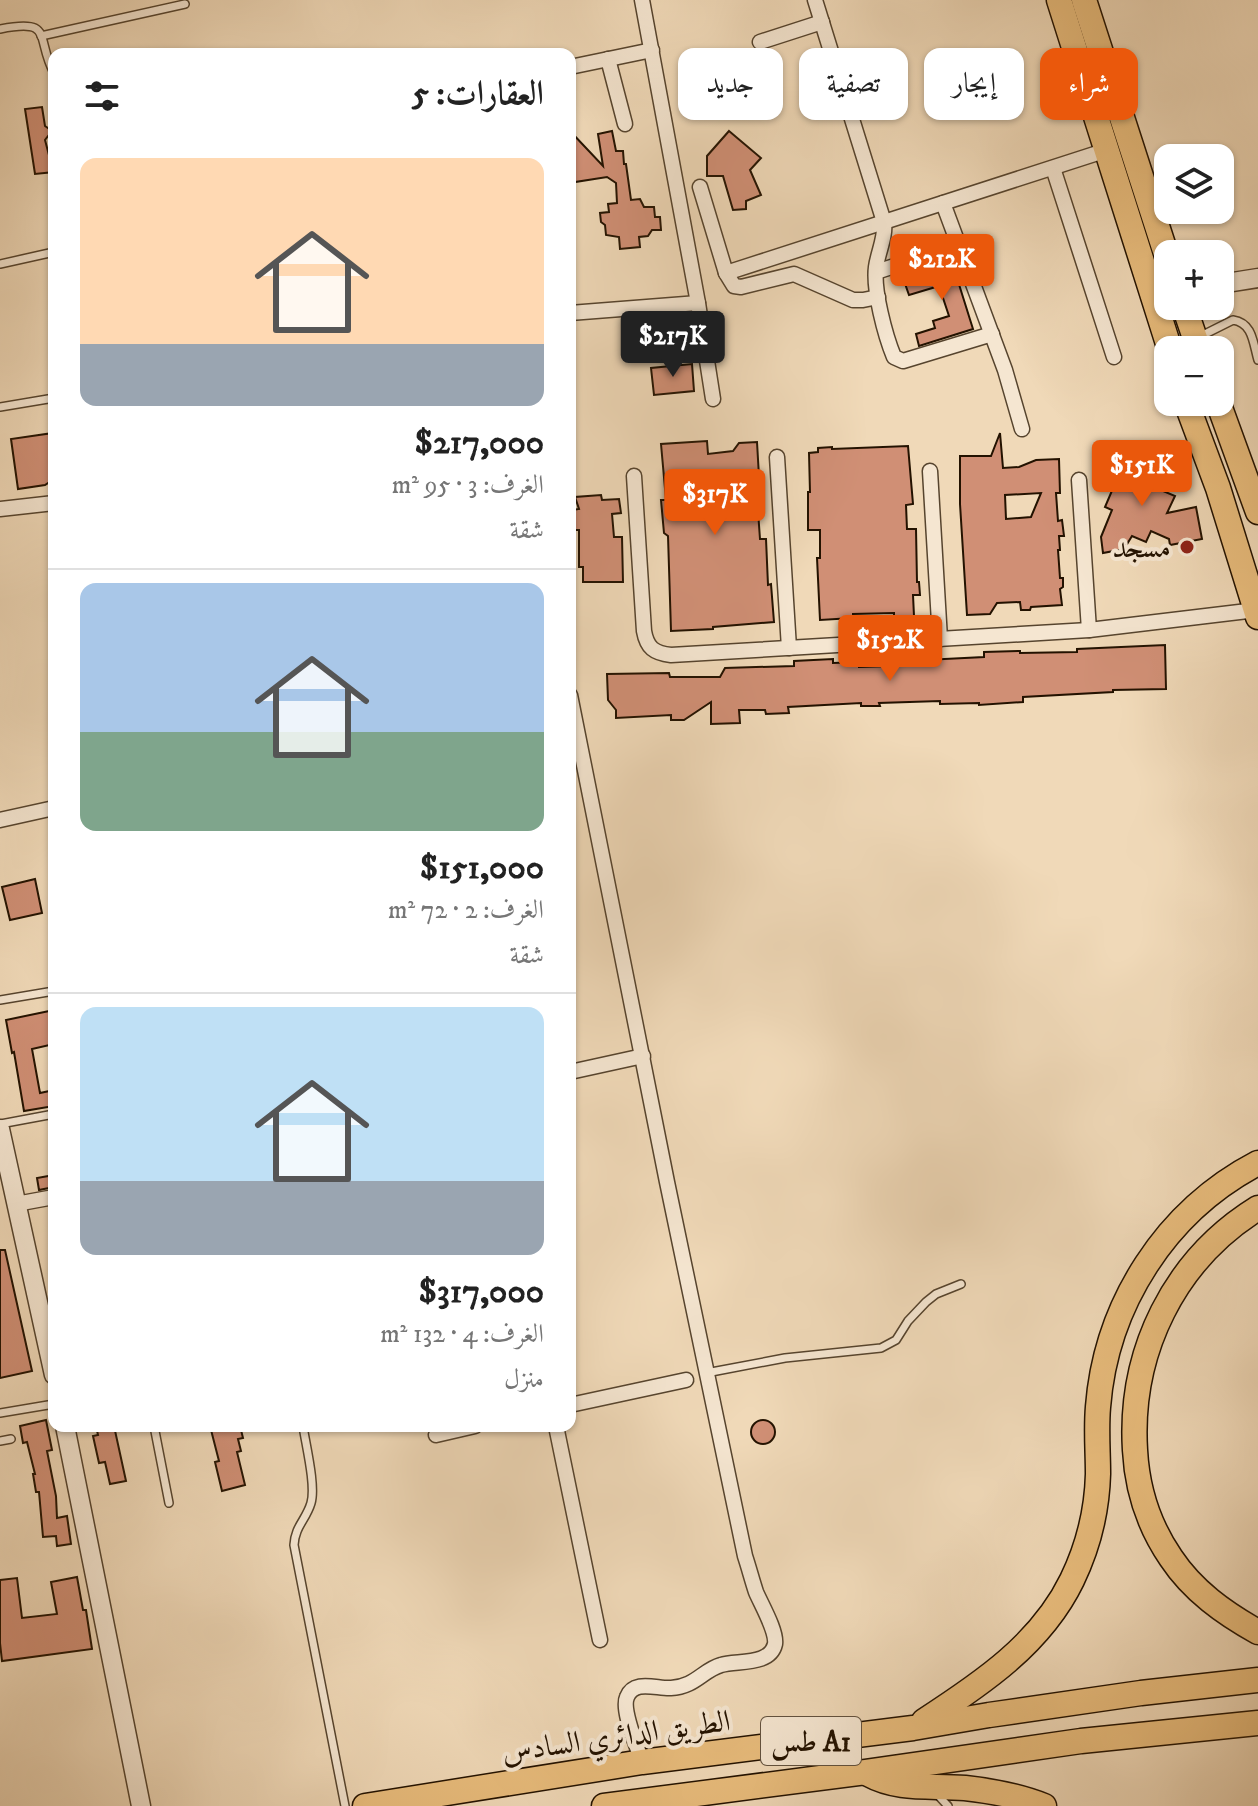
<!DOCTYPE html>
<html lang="ar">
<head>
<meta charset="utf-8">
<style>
	body { margin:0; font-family:"IM FELL DW Pica",Amiri,serif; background:#f6f6f6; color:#222; direction:rtl; height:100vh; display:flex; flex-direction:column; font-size:30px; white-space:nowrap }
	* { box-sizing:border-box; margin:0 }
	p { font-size:26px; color:#767676 }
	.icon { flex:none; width:44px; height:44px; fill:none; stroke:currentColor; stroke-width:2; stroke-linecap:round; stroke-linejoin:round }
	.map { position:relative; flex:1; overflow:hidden; direction:ltr }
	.drawer { position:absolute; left:48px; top:48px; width:528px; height:1384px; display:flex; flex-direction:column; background:#fff; border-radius:16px; box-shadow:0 2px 6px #0004; direction:rtl }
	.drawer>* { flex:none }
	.guide { position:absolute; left:600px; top:48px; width:538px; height:72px; direction:rtl; display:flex; gap:16px }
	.buttons { position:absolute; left:1154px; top:144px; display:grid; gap:16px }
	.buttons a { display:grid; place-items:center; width:80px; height:80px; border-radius:16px; background:#fff; box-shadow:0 2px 6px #0004; font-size:40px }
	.price { position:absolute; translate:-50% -68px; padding:0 18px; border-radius:8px; background:#ea580c; color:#fff; font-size:26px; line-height:52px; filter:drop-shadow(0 2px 4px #0008) }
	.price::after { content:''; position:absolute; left:50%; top:48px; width:24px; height:18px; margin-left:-12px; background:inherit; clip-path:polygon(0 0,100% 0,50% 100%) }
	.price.selected { background:#222; color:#fff }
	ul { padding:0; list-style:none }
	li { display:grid; align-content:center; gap:16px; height:424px; padding:0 32px }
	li+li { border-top:2px solid #e0e0e0 }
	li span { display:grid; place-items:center; height:248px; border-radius:16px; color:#555 }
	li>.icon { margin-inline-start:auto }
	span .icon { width:144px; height:144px; fill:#fffc; stroke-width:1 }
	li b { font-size:34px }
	h2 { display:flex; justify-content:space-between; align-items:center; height:96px; padding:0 32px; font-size:34px }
	.tag { padding:0 28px; border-radius:16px; background:#fff; box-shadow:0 2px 6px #0004; font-size:28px; line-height:72px }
	.tag.selected { background:#ea580c; color:#fff }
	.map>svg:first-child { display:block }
	.building { fill:#d08f75; stroke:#231200; stroke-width:2; fill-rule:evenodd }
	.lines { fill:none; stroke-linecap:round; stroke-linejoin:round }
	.service-casing { stroke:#56442e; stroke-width:10 }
	.minor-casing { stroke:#56442e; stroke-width:17 }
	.tertiary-casing { stroke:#56442e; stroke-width:21 }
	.trunk-casing { stroke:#231200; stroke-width:27 }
	.service { stroke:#f5e6d1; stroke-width:7 }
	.minor { stroke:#f5e6d1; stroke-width:14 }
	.tertiary { stroke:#f5e6d1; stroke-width:18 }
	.trunk { stroke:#e8bc7c; stroke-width:24 }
	.poi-dot { fill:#8f2418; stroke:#f5e6d1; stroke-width:3 }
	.labels { text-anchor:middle; stroke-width:8; stroke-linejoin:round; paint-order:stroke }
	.shield { fill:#f5e6d1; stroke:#62523f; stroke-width:2 }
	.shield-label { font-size:28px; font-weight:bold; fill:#231200 }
	.poi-label { font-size:30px; fill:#231200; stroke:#f5e6d1; text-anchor:end }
	.street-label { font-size:30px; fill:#231200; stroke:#f5e6d1 }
</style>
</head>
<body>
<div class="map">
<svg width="1258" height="1806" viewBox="0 0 1258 1806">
	<rect width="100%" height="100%" fill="#f0d9b8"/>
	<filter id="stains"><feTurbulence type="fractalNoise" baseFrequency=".0025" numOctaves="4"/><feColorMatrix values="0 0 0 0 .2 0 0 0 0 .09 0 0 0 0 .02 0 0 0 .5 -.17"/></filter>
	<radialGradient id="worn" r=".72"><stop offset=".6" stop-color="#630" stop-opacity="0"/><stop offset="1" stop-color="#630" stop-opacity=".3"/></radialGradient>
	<g class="building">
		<polygon points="42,107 45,126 52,131 45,140 50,159 54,160 54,172 35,174 25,109"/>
		<polygon points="570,131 603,166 598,134 612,131 616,151 623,151 624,164 626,164 631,200 640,199 644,207 654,207 655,217 660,217 661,230 652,230 648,236 639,237 640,247 620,249 619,237 606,235 605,225 601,222 600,213 609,212 608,204 617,203 616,183 607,177 575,182 570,151"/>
		<polygon points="729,131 761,158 750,170 761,195 746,201 746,209 733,210 723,176 707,176 707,156"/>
		<polygon points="952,262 973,329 919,346 916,334 935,328 933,321 949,316 939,286 909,295 903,278"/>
		<polygon points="692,364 694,391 654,395 651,368"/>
		<polygon points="53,433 54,479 45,485 18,489 11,439"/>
		<path d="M1000 433 1003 468 1019 467 1036 460 1059 459 1060 493H1056L1058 521 1062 520 1064 536H1059L1060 550H1058L1060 578H1063V587L1060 589 1062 605 1031 607 1030 610H1021L1020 602 997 603 990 614 967 615 960 504V456H991ZM1041 493 1031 517 1006 519 1005 495Z"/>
		<polygon points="707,441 708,454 733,451 739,443 757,442 761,511 758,511 760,539 766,539 768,585 771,584 774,622 713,627 713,629 671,631 668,536 664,533 661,500 666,500 661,444"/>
		<polygon points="908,446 913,504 906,505 907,529 916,529 917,582 919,582 920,595 913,595 914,616 894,617 894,613 853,614 853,618 820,620 817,558 820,558 820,530 808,530 808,492 810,492 809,453 818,452 818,448 832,447 832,449"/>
		<polygon points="1097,453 1131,455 1130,466 1167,482 1163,491 1175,496 1167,513 1196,507 1202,539 1170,545 1169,539 1151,531 1146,542 1132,536 1124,549 1103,553 1101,537 1112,510 1105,507 1120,472 1096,471"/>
		<polygon points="601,495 602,500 619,499 621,513 612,514 614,537 622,537 623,582 583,582 583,567 579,567 579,530 573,530 572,510 579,509 575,497"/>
		<polygon points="1165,645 1166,689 1113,690 1113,692 1023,697 1023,702 979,705 979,703 940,704 940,701 879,703 880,706 861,706 861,703 788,707 789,713 766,714 765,710 739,710 740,723 711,724 711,702 684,720 671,720 671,715 616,718 616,710 608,700 607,674 669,673 670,677 720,677 725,668 794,666 794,661 833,659 833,663 859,662 859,667 891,666 890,658 925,657 925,660 984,657 984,652 1020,651 1020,653 1077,652 1077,649"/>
		<polygon points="35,879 42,913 10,920 2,887"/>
		<polygon points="54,1010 54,1044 32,1049 40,1093 54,1090 54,1106 24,1111 14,1052 12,1053 6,1020"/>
		<polygon points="54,1175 54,1187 39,1190 37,1178"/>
		<polygon points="0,1250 5,1250 32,1371 0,1378"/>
		<circle cx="763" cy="1432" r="12"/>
		<polygon points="46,1420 52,1450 47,1451 56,1496 57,1518 67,1516 71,1544 57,1546 56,1536 43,1537 39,1492 36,1492 33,1474 35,1474 27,1442 23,1443 20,1426"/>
		<polygon points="96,1426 114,1426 126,1481 110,1484 105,1462 99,1463 93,1436 98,1435"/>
		<polygon points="210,1426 240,1426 243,1438 238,1439 241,1451 237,1452 245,1485 222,1491 215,1462 219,1461"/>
		<polygon points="77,1577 83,1610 86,1610 92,1649 2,1661 0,1643 0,1580 17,1578 22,1618 57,1614 51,1582"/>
	</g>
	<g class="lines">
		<defs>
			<g id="service">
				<path d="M0 29C55 18 35 38 54 73"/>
				<polyline points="41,36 185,4"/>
				<polyline points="0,264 54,252"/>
				<path d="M1199 337 1233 320C1253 323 1253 343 1258 360"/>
				<polyline points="0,407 54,398"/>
				<polyline points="0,1000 54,991"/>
				<polyline points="0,1124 54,1114"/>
				<polyline points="706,1373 785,1358 881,1348 896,1340 908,1321 926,1302 936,1294 961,1284"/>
				<polyline points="0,1413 54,1404"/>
				<polyline points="154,1426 169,1503"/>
				<path d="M303 1426C306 1446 316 1486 311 1503 306 1520 295 1526 294 1545L345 1806"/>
				<polyline points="0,1441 11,1439"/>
				<polyline points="936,1793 948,1806"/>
			</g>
			<g id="minor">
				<polyline points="642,0 698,303 713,399"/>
				<path d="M815 0 884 222C886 237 878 252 876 267 873 290 885 335 894 357L903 361 992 334"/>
				<polyline points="760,42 822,22"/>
				<polyline points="608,59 625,124"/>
				<polyline points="570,67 652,50"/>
				<polyline points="1053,168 1114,357"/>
				<polyline points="700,187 726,273 734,286 741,287 794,274 853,300 863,300 878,297"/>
				<polyline points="943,203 1005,370 1022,429"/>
				<polyline points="876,272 959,245"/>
				<polyline points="726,273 1107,150"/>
				<polyline points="570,313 698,303"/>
				<polyline points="777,457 789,648"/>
				<polyline points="930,471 940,639"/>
				<path d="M634 476 644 631C647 648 654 653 671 655L1089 630 1256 610"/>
				<polyline points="1079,480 1089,630"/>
				<polyline points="0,509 54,503"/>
				<path d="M570 695 667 1182 745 1556C749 1568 752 1580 756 1592 761 1604 777 1631 775 1644 770 1666 737 1660 721 1665 703 1670 695 1687 671 1688 657 1689 634 1679 627 1697 621 1710 638 1748 642 1762"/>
				<polyline points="0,820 54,808"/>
				<polyline points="570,1072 643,1056"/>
				<polyline points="16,1204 54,1197"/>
				<polyline points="570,1405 686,1380"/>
				<polyline points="556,1426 600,1640"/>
				<polyline points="436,1435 475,1426"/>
			</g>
			<g id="tertiary">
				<polyline points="1220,284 1258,278"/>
				<polyline points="0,1129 54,1375"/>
				<polyline points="65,1426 141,1806"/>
			</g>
			<g id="trunk">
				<polyline points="1059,0 1170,350"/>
				<polyline points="1084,0 1168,260"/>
				<polyline points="1184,306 1199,350"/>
				<polyline points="1186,402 1218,488 1258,617"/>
				<polyline points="1218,402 1258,512"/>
				<path d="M1258 1208C1174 1260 1129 1352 1135 1450 1137 1488 1149 1526 1171 1558 1193 1591 1224 1613 1258 1632"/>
				<path d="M924 1721C981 1684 1041 1644 1072 1580 1088 1547 1097 1511 1098 1474 1098 1452 1096 1430 1098 1407 1106 1304 1166 1211 1258 1163"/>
				<path d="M868 1774C899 1791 931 1785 965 1788 992 1791 1019 1796 1044 1806"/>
				<polyline points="365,1806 642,1762 913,1728 989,1715 1141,1693 1258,1680"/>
				<polyline points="604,1806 866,1772 1081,1741 1258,1723"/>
			</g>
		</defs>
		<use href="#service" class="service-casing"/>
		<use href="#minor" class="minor-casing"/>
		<use href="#tertiary" class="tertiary-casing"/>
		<use href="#trunk" class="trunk-casing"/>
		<use href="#service" class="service"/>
		<use href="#minor" class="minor"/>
		<use href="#tertiary" class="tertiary"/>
		<use href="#trunk" class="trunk"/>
	</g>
	<circle class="poi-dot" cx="1187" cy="547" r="8"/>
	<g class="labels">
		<rect class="shield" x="761" y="1717" width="100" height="48" rx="6"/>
		<g class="shield-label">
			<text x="811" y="1751">طس A1</text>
		</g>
		<g class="poi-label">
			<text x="1171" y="557">مسجد</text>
		</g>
		<g class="street-label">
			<text transform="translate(616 1736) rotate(-8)" y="10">الطريق الدائري السادس</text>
		</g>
	</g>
	<rect width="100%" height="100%" filter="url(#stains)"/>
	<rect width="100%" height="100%" fill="url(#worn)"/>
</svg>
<div class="buttons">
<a><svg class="icon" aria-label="layers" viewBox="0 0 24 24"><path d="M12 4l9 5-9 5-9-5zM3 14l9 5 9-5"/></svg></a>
<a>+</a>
<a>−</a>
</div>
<b class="price" style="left:942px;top:302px">$212K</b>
<b class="price selected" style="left:673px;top:379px">$217K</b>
<b class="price" style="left:1142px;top:508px">$151K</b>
<b class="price" style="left:715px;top:537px">$317K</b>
<b class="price" style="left:890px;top:683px">$152K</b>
<div class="guide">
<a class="tag selected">شراء</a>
<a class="tag">إيجار</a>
<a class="tag">تصفية</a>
<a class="tag">جديد</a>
</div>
<section class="drawer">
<h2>العقارات: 5<svg class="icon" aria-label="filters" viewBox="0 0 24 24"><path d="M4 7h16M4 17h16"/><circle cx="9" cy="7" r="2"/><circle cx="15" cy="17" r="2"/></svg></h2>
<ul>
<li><span style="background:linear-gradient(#ffd9b3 75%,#9aa5b1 0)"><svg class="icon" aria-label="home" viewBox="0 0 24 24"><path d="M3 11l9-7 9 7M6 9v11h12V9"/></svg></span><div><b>$217,000</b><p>الغرف: 3 · 95 m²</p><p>شقة</p></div></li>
<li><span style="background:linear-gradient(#a9c7e8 60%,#7fa58c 0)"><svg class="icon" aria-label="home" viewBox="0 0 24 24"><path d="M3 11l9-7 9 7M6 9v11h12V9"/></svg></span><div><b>$151,000</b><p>الغرف: 2 · 72 m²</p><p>شقة</p></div></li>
<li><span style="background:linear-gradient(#bfe0f5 70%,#9aa5b1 0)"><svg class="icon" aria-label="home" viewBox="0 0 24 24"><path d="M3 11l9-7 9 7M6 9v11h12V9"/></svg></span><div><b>$317,000</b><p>الغرف: 4 · 132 m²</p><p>منزل</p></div></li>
</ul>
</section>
</div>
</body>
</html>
